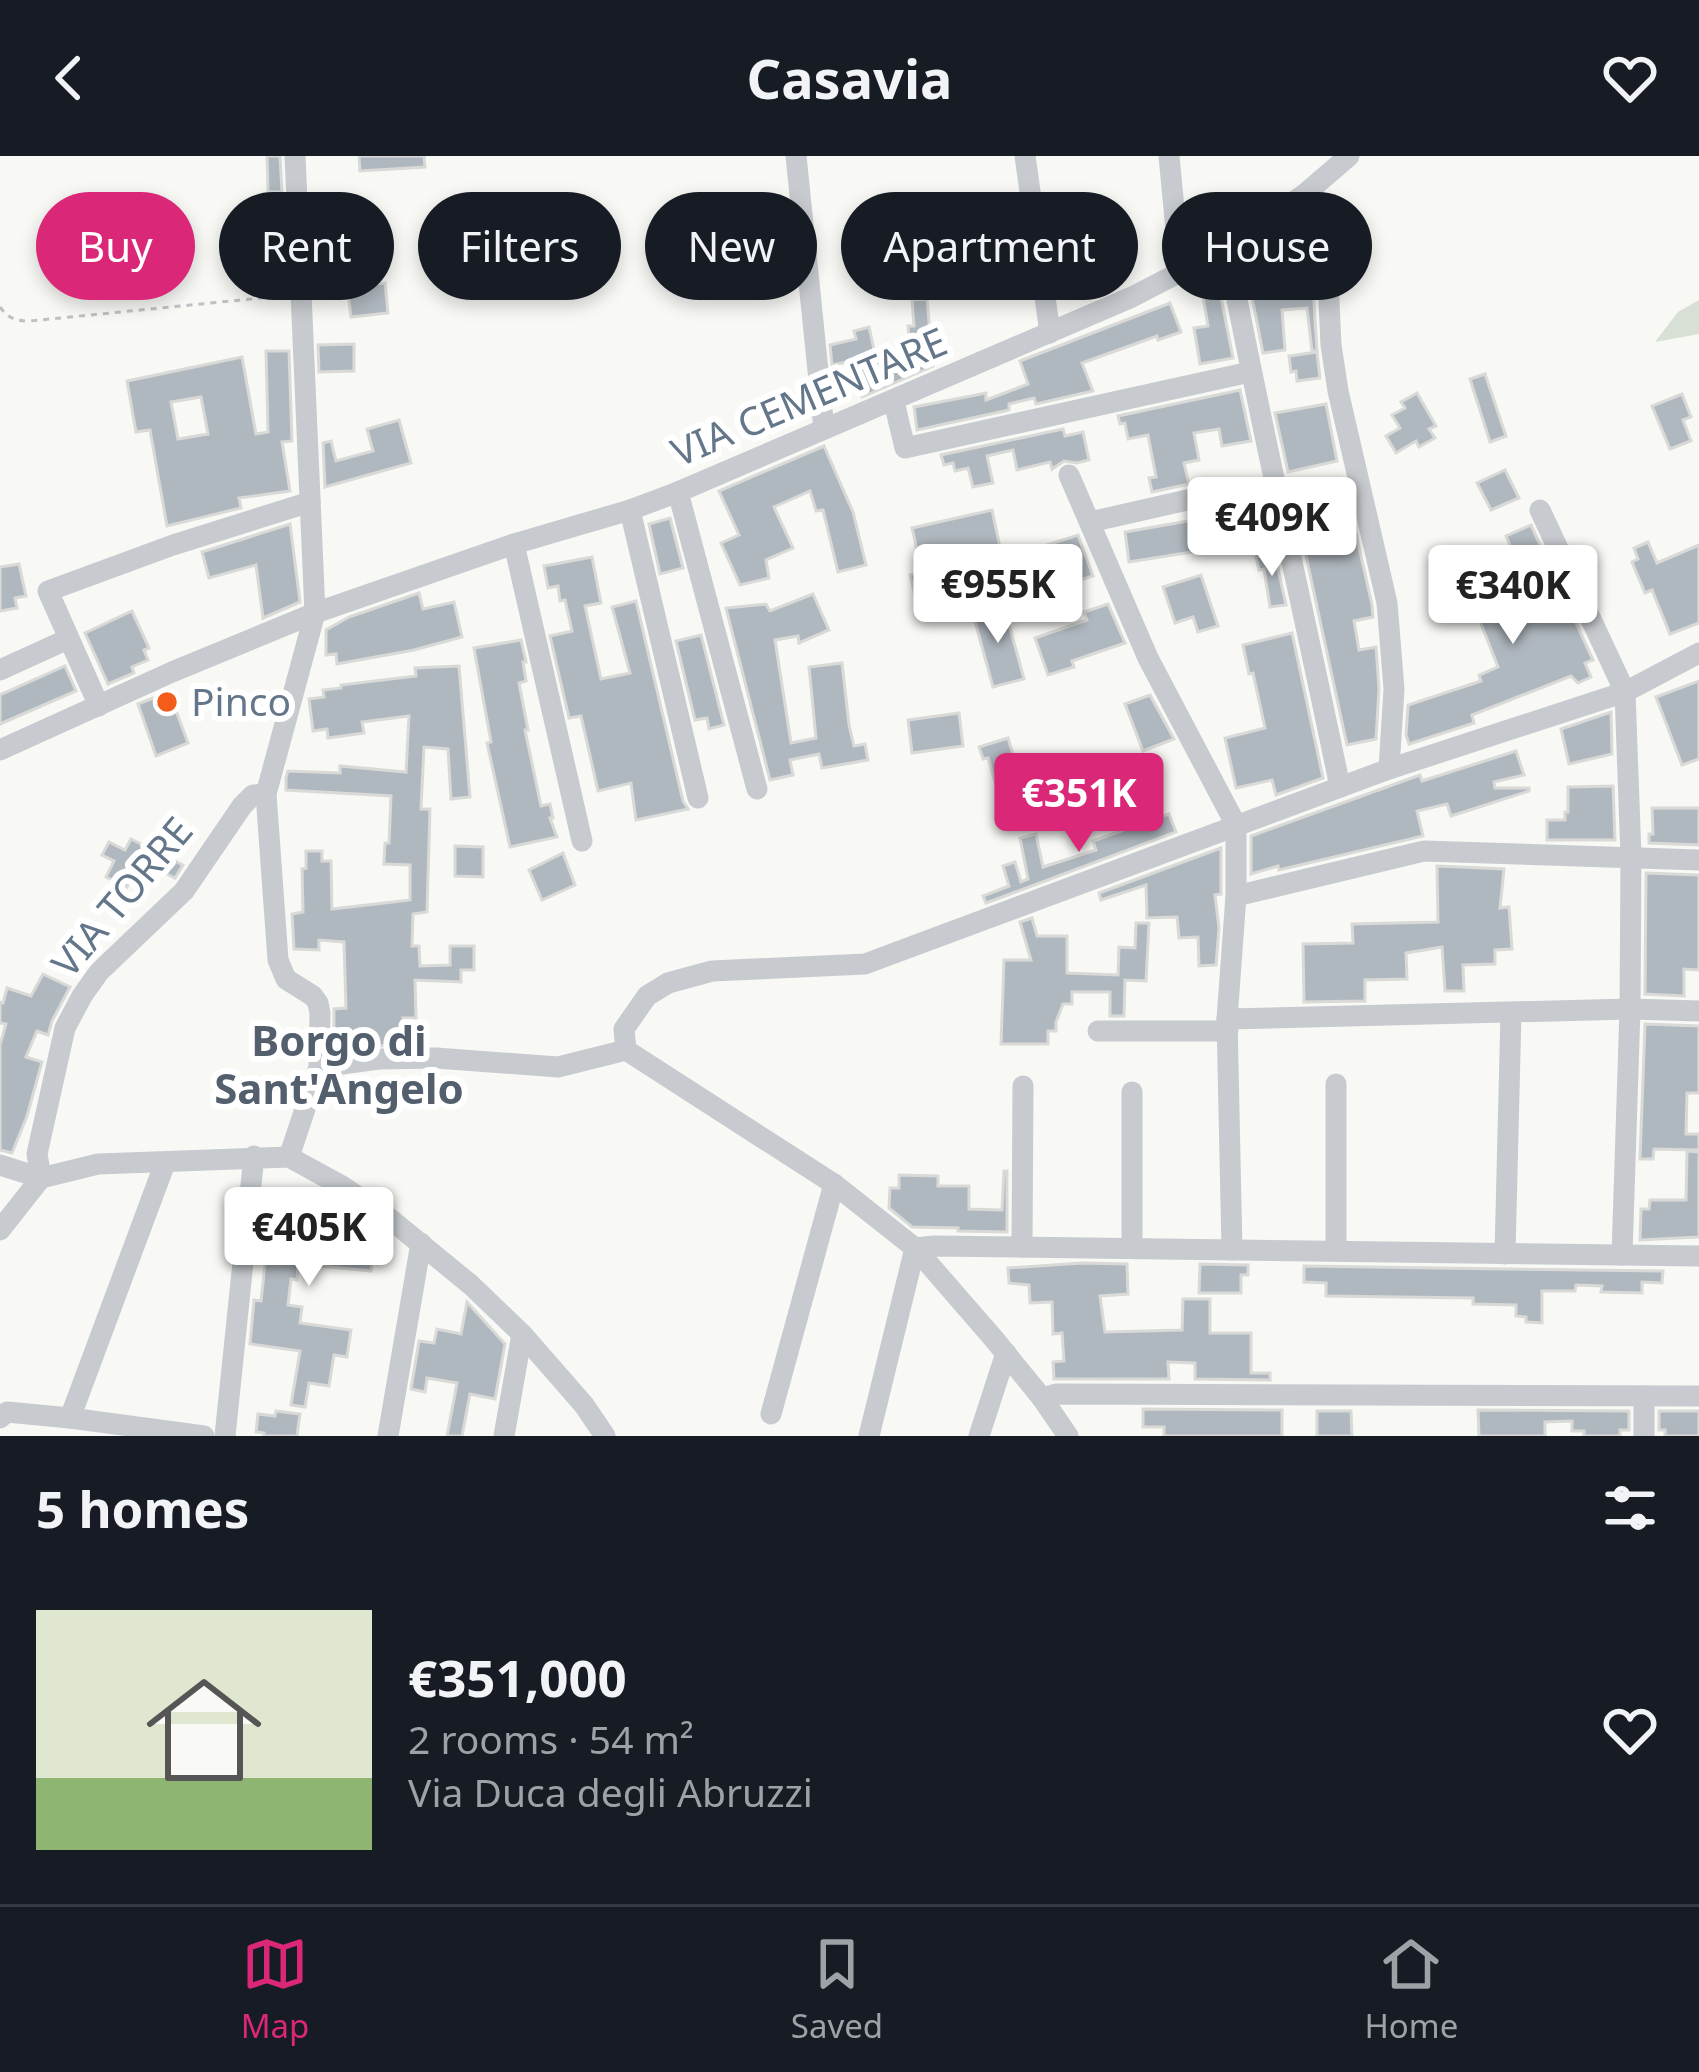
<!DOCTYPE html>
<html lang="en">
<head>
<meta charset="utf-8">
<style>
	body { margin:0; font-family:"Noto Sans",sans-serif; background:#242831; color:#f1f3f6; height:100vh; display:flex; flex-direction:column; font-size:45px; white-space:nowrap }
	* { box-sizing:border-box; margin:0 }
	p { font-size:39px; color:#9ea1a6 }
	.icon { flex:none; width:66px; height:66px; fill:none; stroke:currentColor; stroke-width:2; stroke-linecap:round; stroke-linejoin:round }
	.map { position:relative; height:1280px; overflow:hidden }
	.sheet { display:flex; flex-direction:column; background:#171b24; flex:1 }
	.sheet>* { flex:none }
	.top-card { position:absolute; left:36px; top:36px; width:1629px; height:108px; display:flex; gap:24px }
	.price { position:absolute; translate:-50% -102px; padding:0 27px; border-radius:12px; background:#fff; color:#222; font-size:39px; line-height:78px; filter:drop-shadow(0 3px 6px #0008) }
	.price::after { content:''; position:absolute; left:50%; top:72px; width:36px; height:27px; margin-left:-18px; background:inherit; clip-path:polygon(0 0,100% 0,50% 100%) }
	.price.current { background:#db2777; color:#fff }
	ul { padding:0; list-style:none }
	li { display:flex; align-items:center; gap:36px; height:300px; padding:0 36px }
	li+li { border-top:3px solid #363941 }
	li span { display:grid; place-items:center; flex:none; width:336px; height:240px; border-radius:0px; color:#555 }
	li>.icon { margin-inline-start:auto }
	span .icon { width:144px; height:144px; fill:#fffc; stroke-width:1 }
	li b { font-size:51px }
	h2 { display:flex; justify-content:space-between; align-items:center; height:144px; padding:0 36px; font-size:51px }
	.pill { padding:0 42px; border-radius:54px; background:#171b24; box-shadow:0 6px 18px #0003; font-size:42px; line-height:108px }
	.pill.current { background:#db2777; color:#fff }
	header { display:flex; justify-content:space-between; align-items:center; height:156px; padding:0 36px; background:#171b24; font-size:54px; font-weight:700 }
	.tab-bar { display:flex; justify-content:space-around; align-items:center; height:168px; border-top:3px solid #363941; background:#171b24; font-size:33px; color:#9ea1a6 }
	.tab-bar a { display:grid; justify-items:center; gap:6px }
	.tab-bar .current { color:#db2777 }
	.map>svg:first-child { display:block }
	.green { fill:#d8e0d5 }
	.building { fill:#b0b8bf; stroke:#d9dad7; stroke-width:3; fill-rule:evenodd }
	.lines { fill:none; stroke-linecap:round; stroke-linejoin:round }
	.path { stroke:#bec1c3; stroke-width:3; stroke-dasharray:6 6; stroke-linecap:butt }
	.minor { stroke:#c7cbcf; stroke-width:21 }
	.poi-dot { fill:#f45d19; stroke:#fff; stroke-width:4.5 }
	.labels { text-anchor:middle; stroke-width:12; stroke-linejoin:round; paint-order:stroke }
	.street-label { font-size:39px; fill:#647689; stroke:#fff }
	.poi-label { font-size:39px; fill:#647689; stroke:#fff; text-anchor:start }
	.neighbourhood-label { font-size:42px; font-weight:bold; fill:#535f6d; stroke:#fff }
</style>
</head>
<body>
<header><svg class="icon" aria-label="back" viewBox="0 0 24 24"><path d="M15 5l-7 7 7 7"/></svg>Casavia<svg class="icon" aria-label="heart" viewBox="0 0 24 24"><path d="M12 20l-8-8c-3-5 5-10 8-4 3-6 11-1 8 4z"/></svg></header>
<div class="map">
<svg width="1699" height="1280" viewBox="0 0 1699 1280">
	<rect width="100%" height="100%" fill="#f8f8f5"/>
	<polygon class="green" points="1699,144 1699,178 1655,186 1678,156"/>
	<g class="building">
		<polygon points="267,0 280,0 282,36 268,36"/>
		<polygon points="359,0 424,0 425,11 360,15"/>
		<polygon points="1300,60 1311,84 1312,105 1306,107 1299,83 1283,88 1279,74"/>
		<polygon points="1256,90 1261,109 1283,105 1285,113 1249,125 1244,99"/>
		<polygon points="1212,116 1216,116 1233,202 1200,208 1194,172 1208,170 1200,123"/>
		<polygon points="385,127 388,157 351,161 347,130"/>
		<polygon points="1313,130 1317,195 1312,195 1307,152 1282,154 1285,194 1263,197 1251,136"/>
		<polygon points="927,143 933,210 862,241 859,231 863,230 857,204 832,209 830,189 856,183 854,175 869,171 875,198 883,196 888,216 912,212 908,170 914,170 912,144"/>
		<polygon points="1170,147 1181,176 1158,184 1157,180 1082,207 1093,235 1036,248 1034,242 1009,248 1009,254 917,274 914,251 986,237 986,244 1028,228 1020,205"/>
		<polygon points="354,188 354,215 319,216 318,189"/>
		<path d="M266 195H289L292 285 282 286 290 335 239 342 241 352 167 370 150 274 136 276 127 225 242 201 256 278 268 276ZM201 241 208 278 178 283 171 246Z"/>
		<polygon points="1317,196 1320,222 1297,225 1296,215 1291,216 1289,200"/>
		<polygon points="1485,218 1506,280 1490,286 1470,223"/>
		<polygon points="1240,234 1251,285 1222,290 1219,273 1194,277 1199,304 1184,307 1189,328 1152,336 1149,322 1156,321 1148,279 1128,283 1125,267 1120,268 1118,260"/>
		<polygon points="1417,237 1436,270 1429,273 1435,282 1419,291 1416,285 1396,297 1386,280 1400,272 1392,259 1405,252 1401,246"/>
		<polygon points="1682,238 1691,261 1683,264 1691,285 1670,293 1652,250"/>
		<polygon points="1326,248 1337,305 1288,316 1275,257"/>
		<polygon points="399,264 411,307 325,331 323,287 331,285 336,305 373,295 367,273"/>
		<polygon points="1063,273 1065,280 1083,276 1089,304 1077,307 1064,305 1052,313 1050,306 1017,314 1013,294 987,300 993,327 973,331 968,312 955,315 953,307 944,309 941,299"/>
		<polygon points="824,290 853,356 866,409 838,416 823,354 816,355 810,335 774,351 793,392 766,404 769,422 740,429 721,387 739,379 719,335"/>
		<polygon points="1505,314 1519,342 1491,354 1477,327"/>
		<polygon points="1260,328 1272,384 1262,385 1256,349 1233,353 1229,332"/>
		<polygon points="1319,344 1322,355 1344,351 1349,379 1356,378 1372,449 1373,461 1354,465 1359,494 1376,491 1379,533 1376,583 1347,589 1295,349"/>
		<polygon points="992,354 1006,419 915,439 910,419 922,416 912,372"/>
		<polygon points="1211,361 1217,392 1129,406 1125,376"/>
		<polygon points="670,362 683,412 660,418 649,368"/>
		<polygon points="290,368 300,446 263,462 256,409 209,422 202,396"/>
		<polygon points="1531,369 1593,504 1585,507 1591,521 1578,527 1571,520 1472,559 1474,567 1409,588 1406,579 1408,549 1481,525 1479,519 1498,511 1474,450 1528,430 1506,380"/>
		<polygon points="1078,379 1093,420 1073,426 1076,434 1036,447 1024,408 1050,399 1047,389"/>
		<polygon points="1648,386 1657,407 1699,389 1699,467 1670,478 1652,434 1645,437 1632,406 1638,403 1634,392"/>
		<polygon points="1274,395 1286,449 1270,451 1264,413 1259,414 1256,401"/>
		<polygon points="592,401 601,447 585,450 601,523 630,517 612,451 636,445 683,645 688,653 636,664 631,627 598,635 581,560 569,562 550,480 572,475 565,444 560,445 558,430 548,432 544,410"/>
		<polygon points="19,408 26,440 15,442 17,452 0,455 0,411"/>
		<polygon points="1201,419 1218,470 1198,476 1193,461 1175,467 1163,431"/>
		<polygon points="419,437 423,453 454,446 462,481 414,494 337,508 336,498 326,499 326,474 349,461"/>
		<polygon points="813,438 829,474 799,487 798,480 775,484 791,587 816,582 809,511 842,507 849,569 854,590 865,588 868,604 822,612 819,598 790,604 793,619 770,624 726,452 766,448 770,455"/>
		<polygon points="1108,448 1125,487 1072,505 1074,511 1048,519 1035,482 1087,464 1084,456"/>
		<polygon points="1004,450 1024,523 993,531 973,458"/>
		<polygon points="132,455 149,492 144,494 148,504 132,511 134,517 108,528 85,477"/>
		<polygon points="1292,477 1323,622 1276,639 1272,624 1236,632 1225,582 1265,572 1253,517 1249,518 1243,489"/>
		<polygon points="701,479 724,569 709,573 707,562 695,564 676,485"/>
		<polygon points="521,484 526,506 523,506 526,525 519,527 528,574 525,574 541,650 550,648 553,662 550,662 557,681 510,691 487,587 491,586 474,492"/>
		<polygon points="65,510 76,535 0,568 0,539"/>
		<polygon points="459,510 470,641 451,643 448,593 424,591 421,653 430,653 427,756 413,758 412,790 419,790 420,810 450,809 450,790 474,790 474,814 461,814 461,826 415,824 416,862 403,862 403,888 334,894 334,853 346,852 344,786 319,784 319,794 294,793 292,758 303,756 302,713 306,712 306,695 322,695 322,705 331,705 332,753 410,744 410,709 384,708 385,687 389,687 391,640 286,634 286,621 288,615 340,617 340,610 406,616 409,560 362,566 364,577 328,582 327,573 313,575 309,543 324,541 323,534 341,532 341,529 416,520 415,512"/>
		<polygon points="1699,525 1699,603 1682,609 1656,541"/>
		<polygon points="169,536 188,587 156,600 138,548"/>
		<polygon points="1150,539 1174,583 1143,595 1125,548"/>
		<polygon points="1611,556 1612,598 1569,608 1561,573"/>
		<polygon points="959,557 963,590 912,597 908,564"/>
		<polygon points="1008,582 1021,625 997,632 988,602 983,603 979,591"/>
		<polygon points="1516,595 1524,619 1494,626 1495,632 1529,632 1529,635 1451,660 1447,648 1417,655 1423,680 1279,714 1278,710 1251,718 1251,680 1420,619 1422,625"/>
		<polygon points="1613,630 1615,684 1547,684 1547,664 1565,664 1565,656 1568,656 1568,631"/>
		<polygon points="1652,652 1699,652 1699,689 1649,687 1649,678 1653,678"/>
		<polygon points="1169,658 1176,676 986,747 983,740 1009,730 1003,710 1015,706 1021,726 1028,723 1020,682 1036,678 1043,711 1096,694 1093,685"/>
		<polygon points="131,683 183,709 175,722 140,705 127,731 106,721 114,705 102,699 109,686 125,694"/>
		<polygon points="455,690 483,691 483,721 455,720"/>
		<polygon points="1221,692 1221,738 1215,739 1219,772 1216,809 1199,810 1198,781 1179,782 1177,761 1147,762 1146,729 1101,744 1099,737"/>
		<polygon points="563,697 575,729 542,744 529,714"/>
		<polygon points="1437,710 1504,713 1500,752 1509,751 1512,793 1495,794 1495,808 1463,809 1464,835 1445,835 1442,791 1406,797 1407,823 1365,824 1365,845 1304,846 1303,788 1353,787 1352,768 1438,766"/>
		<polygon points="1646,717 1699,719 1699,814 1684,813 1684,840 1645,838"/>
		<polygon points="1032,762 1037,780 1067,780 1067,817 1118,819 1119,791 1135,792 1136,767 1149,767 1146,825 1125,824 1124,860 1110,860 1110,836 1072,836 1072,848 1063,848 1056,866 1056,875 1048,875 1048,888 1001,888 1004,804 1031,804 1020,766"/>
		<polygon points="43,818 70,831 52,865 48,879 37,875 26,901 42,906 27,960 12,997 0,994 0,889 6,868 0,867 0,846 3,847 7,832 31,840"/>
		<polygon points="1645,868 1699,870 1699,937 1687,937 1686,978 1699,978 1699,994 1654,993 1653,1003 1640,1003"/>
		<polygon points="1687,995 1699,996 1699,1081 1640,1084 1641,1053 1649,1053 1650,1044 1686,1044"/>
		<polygon points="1004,1015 1007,1015 1007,1076 958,1075 958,1072 912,1071 889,1052 890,1032 899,1032 899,1019 938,1020 938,1030 969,1030 969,1053 1002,1054"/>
		<polygon points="309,1041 335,1043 338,1045 336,1055 356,1057 362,1061 361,1066 376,1071 371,1115 298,1108 297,1124 291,1123 288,1149 302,1151 300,1167 351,1174 347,1201 334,1199 329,1230 309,1227 305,1251 291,1249 300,1195 250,1188 254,1144 261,1145 267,1090 272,1091 274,1070 306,1073"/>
		<polygon points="1082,1107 1127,1108 1128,1138 1100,1140 1105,1176 1182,1174 1183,1143 1210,1143 1210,1177 1251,1177 1251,1217 1270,1217 1270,1224 1195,1223 1195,1207 1168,1206 1169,1223 1054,1223 1053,1206 1064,1205 1062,1177 1053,1178 1052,1146 1030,1147 1029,1129 1009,1127 1008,1112"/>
		<polygon points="1200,1108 1248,1109 1248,1119 1241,1119 1241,1137 1199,1137"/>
		<polygon points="1304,1110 1506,1113 1663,1115 1662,1127 1642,1126 1642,1137 1601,1136 1602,1130 1576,1129 1575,1135 1542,1135 1542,1167 1526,1166 1526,1161 1516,1160 1516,1149 1473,1148 1473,1142 1326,1140 1326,1127 1304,1126"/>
		<polygon points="467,1146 505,1188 495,1243 470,1238 462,1280 447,1280 457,1227 427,1222 425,1236 411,1233 419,1185 434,1187 437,1173 461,1178"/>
		<polygon points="1143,1253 1282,1254 1282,1280 1164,1280 1164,1271 1143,1271"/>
		<polygon points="1478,1254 1629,1255 1629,1274 1620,1274 1620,1280 1584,1280 1584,1275 1572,1275 1572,1265 1545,1266 1545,1280 1479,1280"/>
		<polygon points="276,1255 300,1258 297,1280 264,1280 264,1277 256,1276 258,1258 275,1260"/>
		<polygon points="1317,1255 1351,1255 1352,1280 1317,1280"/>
		<polygon points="1659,1255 1699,1255 1699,1280 1665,1280 1665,1274 1659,1274"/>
	</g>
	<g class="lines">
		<path class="path" d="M0 151C9 163 16 165 30 165L281 140"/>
		<g class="minor">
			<polyline points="796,0 824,273"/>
			<polyline points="1025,0 1050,177"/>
			<polyline points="1169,0 1180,116"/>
			<polyline points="1306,37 1326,80 1331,189 1338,235 1387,447 1394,533 1389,613"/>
			<path d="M1227 92C1261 272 1303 451 1340 631"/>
			<polyline points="894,246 905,292 1250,216"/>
			<polyline points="1069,319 1148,502 1236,669 1236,740 1227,863 1232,1094"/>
			<polyline points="678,336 757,633"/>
			<polyline points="630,354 698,642"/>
			<polyline points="1540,354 1625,536 1631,701 1630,853 1622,1099"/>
			<polyline points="1090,366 1196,342"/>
			<polyline points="514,388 582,685"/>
			<polyline points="0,514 68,483"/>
			<polyline points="99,550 48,435 173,389 310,346"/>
			<polyline points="0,594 172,516 315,457 514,388 630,354 678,336 1132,141 1227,92 1306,37 1349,0"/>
			<polyline points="1236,740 1424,695 1699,704"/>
			<polyline points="1227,863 1630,853 1699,855"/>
			<polyline points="1098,875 1228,875"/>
			<polyline points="626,894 834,1028 915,1092 994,1183 1042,1242 1068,1280"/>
			<polyline points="319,911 379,903 436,902 558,911 626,894 624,873 647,840 668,827 712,815 865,808 1389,613 1625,536 1699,497"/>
			<polyline points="1336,928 1336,1095"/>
			<polyline points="1132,936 1132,1092"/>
			<polyline points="289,1001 319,911 320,857 318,847 313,840 286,823 278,804 266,638 315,457 295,0"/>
			<polyline points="165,1007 70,1262 204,1280"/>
			<polyline points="0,1009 41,1022"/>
			<polyline points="41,1022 98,1008 289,1001 342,1030 384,1058 471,1129 522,1178 584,1249 605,1280"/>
			<polyline points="41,1022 37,998 65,872 82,840 99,816 184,735 242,650 253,639 266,638"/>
			<polyline points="0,1074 41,1022"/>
			<polyline points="1022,1091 1023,930"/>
			<polyline points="1505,1098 1511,857"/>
			<polyline points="1042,1242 1056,1238 1699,1240"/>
			<polyline points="771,1258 834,1028"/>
			<polyline points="0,1262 7,1256 70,1262"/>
			<polyline points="225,1280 254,1000"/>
			<polyline points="388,1280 421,1087"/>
			<polyline points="504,1280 522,1178"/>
			<polyline points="869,1280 915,1092 934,1090 1699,1100"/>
			<polyline points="979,1280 1006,1197"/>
			<polyline points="1644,1280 1644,1240"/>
		</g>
	</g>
	<circle class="poi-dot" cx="167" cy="546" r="12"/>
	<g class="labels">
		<g class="street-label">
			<text transform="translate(809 241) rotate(-23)" y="14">VIA CEMENTARE</text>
			<text transform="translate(122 741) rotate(-50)" y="14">VIA TORRE</text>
		</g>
		<g class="poi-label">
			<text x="191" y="560">Pinco</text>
		</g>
		<g class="neighbourhood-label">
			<text x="339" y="900">Borgo di<tspan x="339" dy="48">Sant'Angelo</tspan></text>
		</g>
	</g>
</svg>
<b class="price" style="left:1272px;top:423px">€409K</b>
<b class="price" style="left:998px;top:490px">€955K</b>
<b class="price" style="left:1513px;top:491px">€340K</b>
<b class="price current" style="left:1079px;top:699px">€351K</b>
<b class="price" style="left:309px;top:1133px">€405K</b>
<div class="top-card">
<a class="pill current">Buy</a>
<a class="pill">Rent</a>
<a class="pill">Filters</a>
<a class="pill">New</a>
<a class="pill">Apartment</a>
<a class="pill">House</a>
</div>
</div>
<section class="sheet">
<h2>5 homes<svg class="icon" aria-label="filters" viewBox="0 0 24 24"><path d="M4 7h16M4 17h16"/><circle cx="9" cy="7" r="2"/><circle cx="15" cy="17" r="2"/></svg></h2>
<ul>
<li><span style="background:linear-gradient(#dfe7d0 70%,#8fb573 0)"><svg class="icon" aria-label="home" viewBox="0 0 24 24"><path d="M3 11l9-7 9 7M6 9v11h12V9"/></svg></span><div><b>€351,000</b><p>2 rooms · 54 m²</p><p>Via Duca degli Abruzzi</p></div><svg class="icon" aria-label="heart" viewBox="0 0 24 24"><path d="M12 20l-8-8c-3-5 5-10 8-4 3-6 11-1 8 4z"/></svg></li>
</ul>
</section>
<nav class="tab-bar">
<a class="current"><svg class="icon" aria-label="map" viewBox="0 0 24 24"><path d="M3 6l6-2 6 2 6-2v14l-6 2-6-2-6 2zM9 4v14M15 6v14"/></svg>Map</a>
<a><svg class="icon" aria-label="saved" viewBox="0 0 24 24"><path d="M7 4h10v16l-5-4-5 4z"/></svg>Saved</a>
<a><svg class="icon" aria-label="home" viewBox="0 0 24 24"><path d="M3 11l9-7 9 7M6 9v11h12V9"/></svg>Home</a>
</nav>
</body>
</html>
